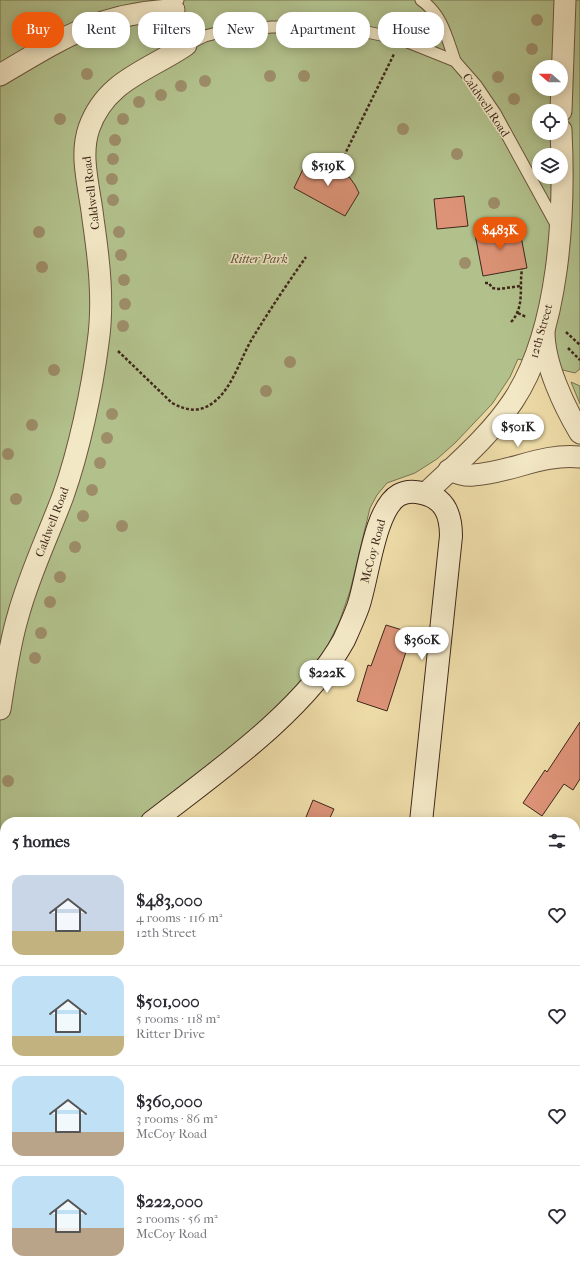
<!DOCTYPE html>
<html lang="en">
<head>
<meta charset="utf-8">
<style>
	body { margin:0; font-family:"IM FELL French Canon",serif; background:#f7f7f7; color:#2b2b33; height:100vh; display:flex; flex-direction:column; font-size:15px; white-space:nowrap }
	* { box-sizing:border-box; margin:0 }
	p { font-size:13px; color:#7c7c81 }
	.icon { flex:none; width:22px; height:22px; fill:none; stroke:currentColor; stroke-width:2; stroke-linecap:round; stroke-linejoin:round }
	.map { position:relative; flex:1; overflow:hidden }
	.sheet { position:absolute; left:0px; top:817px; width:580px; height:456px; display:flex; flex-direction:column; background:#fff; border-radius:16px 16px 0 0; box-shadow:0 2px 10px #0003 }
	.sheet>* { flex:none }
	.banner { position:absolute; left:12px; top:12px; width:556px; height:36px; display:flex; gap:8px }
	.needle { width:26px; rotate:290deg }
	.fabs { position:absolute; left:532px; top:60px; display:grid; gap:8px }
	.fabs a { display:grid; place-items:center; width:36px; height:36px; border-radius:50%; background:#fff; box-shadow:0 2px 10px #0003; font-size:20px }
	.price { position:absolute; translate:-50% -34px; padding:0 9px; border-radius:14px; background:#fff; color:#222; font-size:13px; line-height:26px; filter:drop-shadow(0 1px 2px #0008) }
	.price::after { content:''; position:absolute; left:50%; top:24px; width:12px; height:9px; margin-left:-6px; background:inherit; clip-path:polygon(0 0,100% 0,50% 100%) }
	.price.on { background:#ea580c; color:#fff }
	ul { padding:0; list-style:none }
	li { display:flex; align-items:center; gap:12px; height:100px; padding:0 12px }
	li+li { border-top:1px solid #e1e1e2 }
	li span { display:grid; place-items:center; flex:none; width:112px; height:80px; border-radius:12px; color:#555 }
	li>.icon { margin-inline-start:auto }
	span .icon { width:48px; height:48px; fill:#fffc; stroke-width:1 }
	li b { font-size:17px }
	h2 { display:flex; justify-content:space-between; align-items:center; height:48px; padding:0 12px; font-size:17px }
	.chip { padding:0 14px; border-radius:16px; background:#fff; box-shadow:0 2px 10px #0003; font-size:14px; line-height:36px }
	.chip.on { background:#ea580c; color:#fff }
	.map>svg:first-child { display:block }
	.green { fill:#b2c18c; stroke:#797454; fill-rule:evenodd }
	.building { fill:#dc9377; stroke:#40281b }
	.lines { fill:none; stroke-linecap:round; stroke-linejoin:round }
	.lane-casing { stroke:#6b553e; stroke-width:13 }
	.street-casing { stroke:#6b553e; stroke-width:23 }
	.secondary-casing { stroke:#40281b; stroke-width:24 }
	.path { stroke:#40281b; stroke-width:2.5; stroke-dasharray:3 2; stroke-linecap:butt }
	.lane { stroke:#f3e8c6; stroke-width:11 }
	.street { stroke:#f3e8c6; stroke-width:21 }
	.secondary { stroke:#f3e8c6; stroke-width:22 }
	.tree { fill:#9d8d69 }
	.labels { text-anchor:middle; stroke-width:3; stroke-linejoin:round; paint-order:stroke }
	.street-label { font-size:12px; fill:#40281b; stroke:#f3e8c6 }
	.park-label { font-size:12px; font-style:italic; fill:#5c4e37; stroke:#f3e8c6 }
</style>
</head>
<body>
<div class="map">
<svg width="580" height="1273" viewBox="0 0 580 1273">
	<rect width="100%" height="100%" fill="#eddba7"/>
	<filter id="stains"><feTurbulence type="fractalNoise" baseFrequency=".005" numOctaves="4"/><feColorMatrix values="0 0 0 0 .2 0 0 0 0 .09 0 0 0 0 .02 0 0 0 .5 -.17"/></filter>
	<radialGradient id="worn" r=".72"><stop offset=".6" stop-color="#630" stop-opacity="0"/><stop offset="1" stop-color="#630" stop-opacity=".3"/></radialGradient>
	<g class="green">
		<path d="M0 0H580V369L575 373 518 359 510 377 492 404 455 443 437 459 415 473 387 483 377 495 370 508 350 591 340 620 327 647 310 673 261 723 137 822H5V915L0 918ZM539 67H561V89H539ZM539 111H561V133H539ZM539 155H561V177H539Z"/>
		<polygon points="571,382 580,386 580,404"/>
	</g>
	<g class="building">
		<polygon points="314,163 322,163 337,168 350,178 355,185 359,193 345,216 294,188 305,165"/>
		<polygon points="464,196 468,226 437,229 434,199"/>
		<polygon points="495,225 497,235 520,231 527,268 483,276 474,229"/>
		<polygon points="386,625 412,633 387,711 357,701 368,665 371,666"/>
		<polygon points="580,722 580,779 573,790 564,784 542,816 523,803 545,770 547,772"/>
		<polygon points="313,800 334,809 328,822 304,822"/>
	</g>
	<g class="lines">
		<defs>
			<g id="lane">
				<path d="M178 0C167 16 173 33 186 45L205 36 224 31 272 27H343L400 39 455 61 476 85 495 113 557 226"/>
				<path d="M421 0C442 14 447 38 455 61"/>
			</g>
			<g id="street">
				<path d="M0 75C61 39 101 12 174 10"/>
				<polyline points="561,111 565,0"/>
				<path d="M544 332C544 364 564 406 580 433"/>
				<path d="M449 470C457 473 465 476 473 475 510 473 542 453 580 457"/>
				<path d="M425 494C455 465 489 437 513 401 560 330 565 213 561 130"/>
				<path d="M0 709C5 678 9 646 18 616 29 575 48 536 63 496 79 451 92 390 98 343 104 302 99 260 93 219 90 189 79 157 89 128 106 80 148 71 186 45"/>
				<polyline points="0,1156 5,1157"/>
			</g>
			<g id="secondary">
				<path d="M152 822C215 773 305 711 344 640 349 629 354 618 358 607 368 579 374 509 399 495 406 491 414 491 422 493 445 498 451 515 451 536L421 822"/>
				<polyline points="0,930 5,927"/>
				<polyline points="575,968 580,958"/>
				<polyline points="247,1273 248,1268"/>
				<polyline points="312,1273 314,1268"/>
			</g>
		</defs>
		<use href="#lane" class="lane-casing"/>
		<use href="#street" class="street-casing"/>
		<use href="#secondary" class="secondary-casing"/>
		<g class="path">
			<polyline points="344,156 394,54"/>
			<polyline points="485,283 489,283 492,288 499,289 520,286"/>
			<polyline points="518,313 526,317"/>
			<path d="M511 322C525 307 519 288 522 269"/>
			<polyline points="566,332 580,345"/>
			<polyline points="568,348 580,360"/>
			<path d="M118 351 172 403C187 411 200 413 214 402 233 387 240 359 252 339 269 311 287 284 306 257"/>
		</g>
		<use href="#lane" class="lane"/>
		<use href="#street" class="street"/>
		<use href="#secondary" class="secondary"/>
	</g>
	<g class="tree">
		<circle cx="537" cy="20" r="6"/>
		<circle cx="532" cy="49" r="6"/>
		<circle cx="87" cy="74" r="6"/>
		<circle cx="270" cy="76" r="6"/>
		<circle cx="304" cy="76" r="6"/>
		<circle cx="498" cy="77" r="6"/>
		<circle cx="205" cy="81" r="6"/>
		<circle cx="181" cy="86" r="6"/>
		<circle cx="161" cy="95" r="6"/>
		<circle cx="514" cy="99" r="6"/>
		<circle cx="139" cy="102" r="6"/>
		<circle cx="60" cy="119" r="6"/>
		<circle cx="123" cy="119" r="6"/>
		<circle cx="403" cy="129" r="6"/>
		<circle cx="115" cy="140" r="6"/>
		<circle cx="457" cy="154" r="6"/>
		<circle cx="113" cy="159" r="6"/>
		<circle cx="112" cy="179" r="6"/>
		<circle cx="113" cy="200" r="6"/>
		<circle cx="494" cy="203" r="6"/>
		<circle cx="39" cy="232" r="6"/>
		<circle cx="119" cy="232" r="6"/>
		<circle cx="121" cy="255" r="6"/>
		<circle cx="465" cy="263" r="6"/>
		<circle cx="42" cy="267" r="6"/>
		<circle cx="124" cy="280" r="6"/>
		<circle cx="125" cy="304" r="6"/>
		<circle cx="123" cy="326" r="6"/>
		<circle cx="290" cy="362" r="6"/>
		<circle cx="54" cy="370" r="6"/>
		<circle cx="266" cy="391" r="6"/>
		<circle cx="112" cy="414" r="6"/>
		<circle cx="32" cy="425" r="6"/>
		<circle cx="107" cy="438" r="6"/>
		<circle cx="8" cy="454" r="6"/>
		<circle cx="100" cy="463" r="6"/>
		<circle cx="92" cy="490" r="6"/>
		<circle cx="16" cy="499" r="6"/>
		<circle cx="83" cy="516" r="6"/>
		<circle cx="122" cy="526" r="6"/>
		<circle cx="75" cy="547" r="6"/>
		<circle cx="60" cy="577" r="6"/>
		<circle cx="50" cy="602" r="6"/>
		<circle cx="41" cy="633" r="6"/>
		<circle cx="35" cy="658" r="6"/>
		<circle cx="8" cy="781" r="6"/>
	</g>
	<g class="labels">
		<g class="street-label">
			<text transform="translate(486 105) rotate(56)" y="4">Caldwell Road</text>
			<text transform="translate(91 193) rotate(-97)" y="4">Caldwell Road</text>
			<text transform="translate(541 331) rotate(-74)" y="4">12th Street</text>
			<text transform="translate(52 522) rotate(-69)" y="4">Caldwell Road</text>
			<text transform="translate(373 551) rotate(-75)" y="4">McCoy Road</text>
		</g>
		<g class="park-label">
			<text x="259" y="263">Ritter Park</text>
		</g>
	</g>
	<rect width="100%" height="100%" filter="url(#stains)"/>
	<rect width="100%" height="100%" fill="url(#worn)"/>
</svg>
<div class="fabs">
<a><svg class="needle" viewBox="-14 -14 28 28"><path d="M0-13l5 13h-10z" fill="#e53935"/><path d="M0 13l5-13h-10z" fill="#7c7c81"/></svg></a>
<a><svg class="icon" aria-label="locate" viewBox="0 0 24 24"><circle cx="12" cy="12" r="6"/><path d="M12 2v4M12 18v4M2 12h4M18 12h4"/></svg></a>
<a><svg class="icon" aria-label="layers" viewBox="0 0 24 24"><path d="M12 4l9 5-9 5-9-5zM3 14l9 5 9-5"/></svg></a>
</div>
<b class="price" style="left:328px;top:187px">$519K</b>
<b class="price on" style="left:500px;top:251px">$483K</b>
<b class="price" style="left:518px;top:448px">$501K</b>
<b class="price" style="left:422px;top:661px">$360K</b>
<b class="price" style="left:327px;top:694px">$222K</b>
<div class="banner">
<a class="chip on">Buy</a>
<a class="chip">Rent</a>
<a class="chip">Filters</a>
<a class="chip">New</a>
<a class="chip">Apartment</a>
<a class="chip">House</a>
</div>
<section class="sheet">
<h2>5 homes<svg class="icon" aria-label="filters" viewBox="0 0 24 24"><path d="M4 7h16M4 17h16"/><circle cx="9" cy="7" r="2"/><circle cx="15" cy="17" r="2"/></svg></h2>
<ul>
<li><span style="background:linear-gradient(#c9d6e8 70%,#c2b280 0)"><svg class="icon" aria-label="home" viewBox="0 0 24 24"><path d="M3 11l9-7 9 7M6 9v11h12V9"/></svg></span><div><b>$483,000</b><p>4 rooms · 116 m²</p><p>12th Street</p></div><svg class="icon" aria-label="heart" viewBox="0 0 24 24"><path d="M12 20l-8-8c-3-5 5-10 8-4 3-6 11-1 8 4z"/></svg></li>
<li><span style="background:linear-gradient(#bfe0f5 75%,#c2b280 0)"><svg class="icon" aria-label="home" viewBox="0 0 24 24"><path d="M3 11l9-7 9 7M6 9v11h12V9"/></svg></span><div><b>$501,000</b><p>5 rooms · 118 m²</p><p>Ritter Drive</p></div><svg class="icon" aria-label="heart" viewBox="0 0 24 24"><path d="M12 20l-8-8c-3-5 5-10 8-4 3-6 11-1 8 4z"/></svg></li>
<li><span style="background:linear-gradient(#bfe0f5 70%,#b9a48a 0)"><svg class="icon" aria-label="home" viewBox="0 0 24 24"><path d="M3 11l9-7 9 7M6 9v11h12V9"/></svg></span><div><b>$360,000</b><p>3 rooms · 86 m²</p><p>McCoy Road</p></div><svg class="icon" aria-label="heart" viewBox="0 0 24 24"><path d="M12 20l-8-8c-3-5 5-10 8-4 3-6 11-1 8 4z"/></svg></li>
<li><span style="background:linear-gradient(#bfe0f5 65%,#b9a48a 0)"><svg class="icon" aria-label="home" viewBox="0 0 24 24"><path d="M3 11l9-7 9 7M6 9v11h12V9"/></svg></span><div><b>$222,000</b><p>2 rooms · 56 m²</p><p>McCoy Road</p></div><svg class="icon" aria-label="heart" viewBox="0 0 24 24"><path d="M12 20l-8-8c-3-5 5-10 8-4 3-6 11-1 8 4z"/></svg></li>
</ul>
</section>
</div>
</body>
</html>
